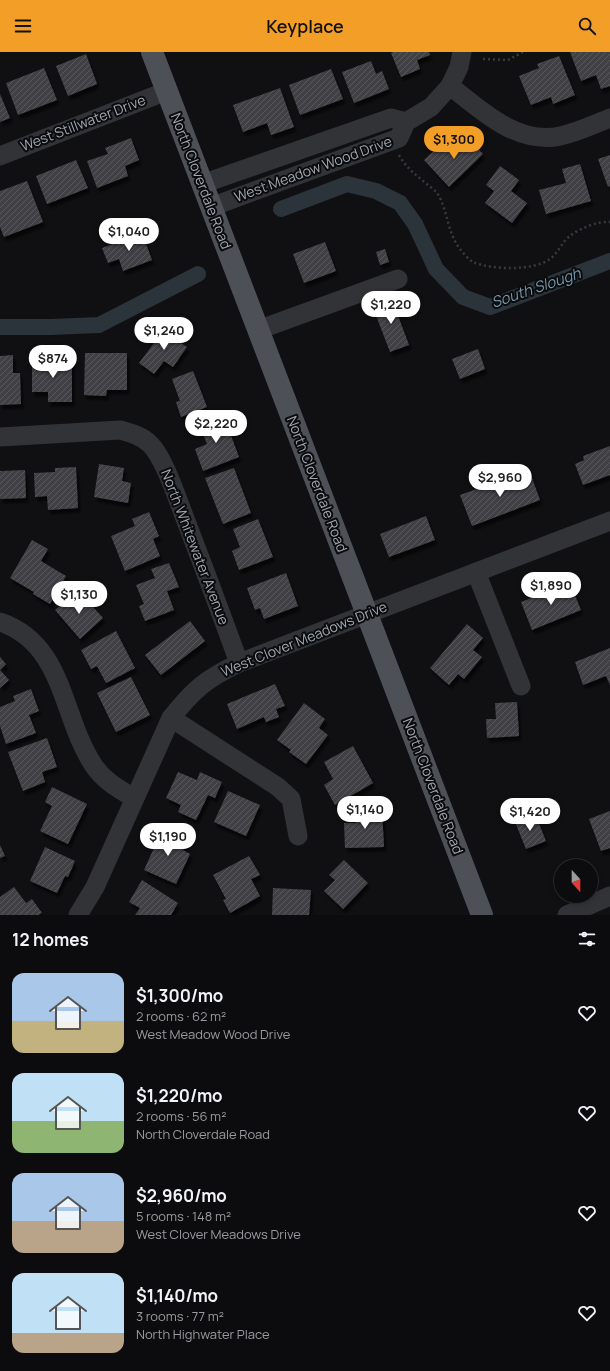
<!DOCTYPE html>
<html lang="en">
<head>
<meta charset="utf-8">
<style>
	body { margin:0; font-family:Manrope,sans-serif; background:#151517; color:#f1f3f6; height:100vh; display:flex; flex-direction:column; font-size:15px; white-space:nowrap }
	* { box-sizing:border-box; margin:0 }
	p { font-size:13px; color:#9a9b9e }
	.icon { flex:none; width:22px; height:22px; fill:none; stroke:currentColor; stroke-width:2; stroke-linecap:round; stroke-linejoin:round }
	.map { position:relative; height:863px; overflow:hidden }
	.side { display:flex; flex-direction:column; background:#0c0c0e; flex:1 }
	.side>* { flex:none }
	.needle { width:26px; rotate:159deg }
	.buttons { position:absolute; left:554px; top:807px; display:grid; gap:8px }
	.buttons a { display:grid; place-items:center; width:44px; height:44px; border-radius:50%; background:#0c0c0e; box-shadow:0 2px 6px #0003,0 0 0 1px #2c2c2e; font-size:20px }
	.price { position:absolute; translate:-50% -34px; padding:0 9px; border-radius:14px; background:#fff; color:#222; font-size:13px; line-height:26px; filter:drop-shadow(0 1px 2px #0008) }
	.price::after { content:''; position:absolute; left:50%; top:24px; width:12px; height:9px; margin-left:-6px; background:inherit; clip-path:polygon(0 0,100% 0,50% 100%) }
	.price.selected { background:#f39e27; color:#111 }
	ul { padding:0; list-style:none }
	li { display:flex; align-items:center; gap:12px; height:100px; padding:0 12px }
	li span { display:grid; place-items:center; flex:none; width:112px; height:80px; border-radius:12px; color:#555 }
	li>.icon { margin-inline-start:auto }
	span .icon { width:48px; height:48px; fill:#fffc; stroke-width:1 }
	li b { font-size:17px }
	h2 { display:flex; justify-content:space-between; align-items:center; height:48px; padding:0 12px; font-size:17px }
	header { display:flex; justify-content:space-between; align-items:center; height:52px; padding:0 12px; background:#f39e27; color:#111; font-size:18px; font-weight:600 }
	.map>svg:first-child { display:block }
	.lines { fill:none; stroke-linecap:round; stroke-linejoin:round }
	.canal { stroke:#2a343a; stroke-width:16 }
	.building { fill:url(#building-hatch); filter:url(#shadow) }
	.path { stroke:#373a3e; stroke-width:2.5; stroke-dasharray:2 3; stroke-linecap:butt }
	.minor { stroke:#313337; stroke-width:19 }
	.major { stroke:#4d5056; stroke-width:22 }
	.labels { text-anchor:middle; stroke-width:4; stroke-linejoin:round; paint-order:stroke }
	.street-label { font-size:14px; fill:#a1a8b3; stroke:#0b0b0d }
	.water-label { font-size:15px; font-style:italic; fill:#7799af; stroke:#0b0b0d }
</style>
</head>
<body>
<header><svg class="icon" aria-label="menu" viewBox="0 0 24 24"><path d="M4 6h16M4 12h16M4 18h16"/></svg>Keyplace<svg class="icon" aria-label="search" viewBox="0 0 24 24"><circle cx="10" cy="10" r="6"/><path d="M15 15l6 6"/></svg></header>
<div class="map">
<svg width="610" height="863" viewBox="0 0 610 863">
	<defs>
		<pattern id="building-hatch" width="6" height="6" patternUnits="userSpaceOnUse"><rect width="6" height="6" fill="#3f4045"/><path d="M-1 1l2-2M0 6l6-6M5 7l2-2" fill="none" stroke="#58595d"/></pattern>
		<filter id="shadow"><feDropShadow dx="2.5" dy="4.5" stdDeviation="1" flood-color="#0009"/></filter>
	</defs>
	<rect width="100%" height="100%" fill="#101012"/>
	<g class="lines">
		<g class="canal">
			<polyline points="281,157 347,132 376,139 400,151 415,172 436,217 463,245 490,255 610,209"/>
			<polyline points="0,275 51,275 99,273 198,222"/>
		</g>
	</g>
	<g class="building">
		<polygon points="393,0 429,0 430,3 417,8 420,17 401,25 391,1"/>
		<polygon points="570,0 610,0 610,34 601,37 596,23 581,29"/>
		<polygon points="86,2 97,32 68,44 56,14"/>
		<polygon points="559,4 575,43 553,52 551,45 531,53 519,24 539,16 537,12"/>
		<polygon points="371,9 376,22 382,19 389,37 354,51 342,20"/>
		<polygon points="44,16 57,48 18,63 6,31"/>
		<polygon points="331,17 343,47 300,63 289,33"/>
		<polygon points="280,36 294,75 271,83 267,71 243,80 233,53"/>
		<polygon points="0,42 10,66 0,70"/>
		<polygon points="464,82 483,102 449,135 424,108 440,93 446,99"/>
		<polygon points="131,86 139,108 125,114 128,124 97,136 87,109 108,102 105,96"/>
		<polygon points="610,103 610,134 608,135 598,107"/>
		<polygon points="76,108 88,136 47,152 36,124"/>
		<polygon points="580,112 591,149 546,162 539,138 566,131 562,117"/>
		<polygon points="500,114 519,128 511,139 527,151 512,171 485,151 494,139 486,133"/>
		<polygon points="27,129 43,170 4,185 0,175 0,139"/>
		<polygon points="142,181 152,208 123,219 119,207 108,211 102,196"/>
		<polygon points="325,190 336,219 304,231 293,202"/>
		<polygon points="385,197 389,210 380,213 376,200"/>
		<polygon points="391,245 409,293 390,300 372,253"/>
		<polygon points="166,275 182,286 179,290 187,295 173,315 164,309 154,322 139,311"/>
		<polygon points="478,297 485,317 460,327 452,307"/>
		<polygon points="85,301 127,301 127,338 107,338 106,344 84,343"/>
		<polygon points="13,303 13,321 20,321 21,352 0,353 0,304"/>
		<polygon points="32,308 72,308 72,350 48,350 48,340 32,340"/>
		<polygon points="193,319 207,355 181,365 176,350 180,349 172,327"/>
		<polygon points="223,362 239,405 203,419 195,397 207,392 199,372"/>
		<polygon points="610,394 610,423 583,433 575,412 584,408 583,404"/>
		<polygon points="99,412 124,416 122,429 131,431 128,451 94,445"/>
		<polygon points="76,415 78,456 48,458 47,444 35,445 34,421 55,420 55,416"/>
		<polygon points="234,416 251,461 223,472 205,426"/>
		<polygon points="25,418 26,446 0,447 0,419"/>
		<polygon points="529,418 540,448 472,474 460,443"/>
		<polygon points="149,460 159,484 153,487 160,504 125,519 111,484 135,474 132,467"/>
		<polygon points="426,464 435,488 389,505 380,482"/>
		<polygon points="258,467 273,505 239,518 232,499 240,495 233,477"/>
		<polygon points="32,488 48,497 41,509 66,524 50,552 33,542 34,540 10,526"/>
		<polygon points="169,511 179,535 167,539 174,558 145,569 139,554 144,552 136,533 155,526 151,517"/>
		<polygon points="286,521 298,554 264,567 260,556 255,558 247,536"/>
		<polygon points="570,531 581,558 532,578 521,550"/>
		<polygon points="74,542 80,549 84,545 103,566 80,587 55,558"/>
		<polygon points="190,569 205,589 161,623 145,603"/>
		<polygon points="467,572 483,586 473,598 482,605 464,627 458,622 449,633 430,616"/>
		<polygon points="116,579 135,616 106,631 97,614 91,617 81,598"/>
		<polygon points="610,596 610,633 606,624 583,633 575,610"/>
		<polygon points="0,605 6,612 0,618"/>
		<polygon points="0,618 9,628 0,636"/>
		<polygon points="131,625 150,663 116,680 97,641"/>
		<polygon points="275,632 285,654 276,657 279,665 266,670 264,665 237,677 227,652"/>
		<polygon points="31,637 39,659 29,663 36,681 6,692 0,674 0,655 15,649 13,644"/>
		<polygon points="517,650 519,684 487,686 486,667 496,667 495,651"/>
		<polygon points="304,651 325,667 319,676 328,683 306,712 289,700 291,698 277,688"/>
		<polygon points="47,686 57,715 42,720 45,730 23,739 8,700"/>
		<polygon points="353,694 373,731 335,753 324,733 333,727 324,710"/>
		<polygon points="178,720 197,728 200,720 222,730 215,746 208,743 196,768 178,760 181,753 166,746"/>
		<polygon points="52,735 87,752 68,792 40,779 52,754 45,750"/>
		<polygon points="228,739 260,753 246,784 214,770"/>
		<polygon points="382,757 384,795 345,796 344,771 356,771 356,758"/>
		<polygon points="610,759 610,796 601,799 589,767"/>
		<polygon points="535,762 546,789 526,797 515,770"/>
		<polygon points="163,776 188,787 183,798 190,802 176,832 144,818"/>
		<polygon points="0,793 5,804 0,806"/>
		<polygon points="45,795 75,809 68,825 65,824 57,841 30,829"/>
		<polygon points="249,804 260,823 251,827 260,844 230,861 223,848 226,847 213,823"/>
		<polygon points="344,808 368,831 343,857 324,839 335,828 329,823"/>
		<polygon points="142,828 178,851 171,863 135,863 140,856 129,850"/>
		<polygon points="14,835 26,851 32,847 42,861 38,863 0,863 0,845"/>
		<polygon points="273,836 311,838 309,863 272,863"/>
	</g>
	<g class="lines">
		<g class="path">
			<polyline points="483,7 508,8 523,0"/>
			<path d="M399 103C406 116 417 124 428 133 432 136 437 140 439 144 448 161 448 182 460 197 463 201 469 208 473 210 491 218 534 219 550 207 558 201 562 190 570 184 580 176 598 169 610 170"/>
		</g>
		<g class="minor">
			<path d="M450 34C480 57 513 90 555 85 574 82 592 73 610 66"/>
			<polyline points="406,70 431,55 450,34 459,15 462,0"/>
			<polyline points="0,104 167,39"/>
			<polyline points="202,132 391,66 406,70 399,86 211,155"/>
			<polyline points="258,278 398,227"/>
			<path d="M0 385 120 378C131 381 142 384 150 392 165 407 178 449 186 469 204 516 222 564 239 611"/>
			<polyline points="476,520 521,634"/>
			<path d="M0 570C65 592 61 665 94 714 104 729 119 737 134 746"/>
			<polyline points="171,666 278,735 291,747 298,784"/>
			<path d="M78 863 95 835 171 666C194 637 206 627 239 611L610 469"/>
			<polyline points="567,863 610,844"/>
		</g>
		<polyline class="major" points="152,0 482,863"/>
	</g>
	<g class="labels">
		<g class="street-label">
			<text transform="translate(83 71) rotate(-21)" y="5">West Stillwater Drive</text>
			<text transform="translate(313 117) rotate(-20)" y="5">West Meadow Wood Drive</text>
			<text transform="translate(201 129) rotate(69)" y="5">North Cloverdale Road</text>
			<text transform="translate(317 432) rotate(69)" y="5">North Cloverdale Road</text>
			<text transform="translate(195 495) rotate(69)" y="5">North Whitewater Avenue</text>
			<text transform="translate(304 587) rotate(-22)" y="5">West Clover Meadows Drive</text>
			<text transform="translate(433 734) rotate(69)" y="5">North Cloverdale Road</text>
		</g>
		<g class="water-label">
			<text transform="translate(536 236) rotate(-19)" y="5">South Slough</text>
		</g>
	</g>
</svg>
<div class="buttons">
<a><svg class="needle" viewBox="-14 -14 28 28"><path d="M0-13l5 13h-10z" fill="#e53935"/><path d="M0 13l5-13h-10z" fill="#9a9b9e"/></svg></a>
</div>
<b class="price selected" style="left:454px;top:108px">$1,300</b>
<b class="price" style="left:129px;top:200px">$1,040</b>
<b class="price" style="left:391px;top:273px">$1,220</b>
<b class="price" style="left:164px;top:299px">$1,240</b>
<b class="price" style="left:53px;top:327px">$874</b>
<b class="price" style="left:216px;top:392px">$2,220</b>
<b class="price" style="left:500px;top:446px">$2,960</b>
<b class="price" style="left:551px;top:554px">$1,890</b>
<b class="price" style="left:79px;top:563px">$1,130</b>
<b class="price" style="left:365px;top:778px">$1,140</b>
<b class="price" style="left:530px;top:780px">$1,420</b>
<b class="price" style="left:168px;top:805px">$1,190</b>
</div>
<section class="side">
<h2>12 homes<svg class="icon" aria-label="filters" viewBox="0 0 24 24"><path d="M4 7h16M4 17h16"/><circle cx="9" cy="7" r="2"/><circle cx="15" cy="17" r="2"/></svg></h2>
<ul>
<li><span style="background:linear-gradient(#a9c7e8 60%,#c2b280 0)"><svg class="icon" aria-label="home" viewBox="0 0 24 24"><path d="M3 11l9-7 9 7M6 9v11h12V9"/></svg></span><div><b>$1,300/mo</b><p>2 rooms · 62 m²</p><p>West Meadow Wood Drive</p></div><svg class="icon" aria-label="heart" viewBox="0 0 24 24"><path d="M12 20l-8-8c-3-5 5-10 8-4 3-6 11-1 8 4z"/></svg></li>
<li><span style="background:linear-gradient(#bfe0f5 60%,#8fb573 0)"><svg class="icon" aria-label="home" viewBox="0 0 24 24"><path d="M3 11l9-7 9 7M6 9v11h12V9"/></svg></span><div><b>$1,220/mo</b><p>2 rooms · 56 m²</p><p>North Cloverdale Road</p></div><svg class="icon" aria-label="heart" viewBox="0 0 24 24"><path d="M12 20l-8-8c-3-5 5-10 8-4 3-6 11-1 8 4z"/></svg></li>
<li><span style="background:linear-gradient(#a9c7e8 60%,#b9a48a 0)"><svg class="icon" aria-label="home" viewBox="0 0 24 24"><path d="M3 11l9-7 9 7M6 9v11h12V9"/></svg></span><div><b>$2,960/mo</b><p>5 rooms · 148 m²</p><p>West Clover Meadows Drive</p></div><svg class="icon" aria-label="heart" viewBox="0 0 24 24"><path d="M12 20l-8-8c-3-5 5-10 8-4 3-6 11-1 8 4z"/></svg></li>
<li><span style="background:linear-gradient(#bfe0f5 75%,#b9a48a 0)"><svg class="icon" aria-label="home" viewBox="0 0 24 24"><path d="M3 11l9-7 9 7M6 9v11h12V9"/></svg></span><div><b>$1,140/mo</b><p>3 rooms · 77 m²</p><p>North Highwater Place</p></div><svg class="icon" aria-label="heart" viewBox="0 0 24 24"><path d="M12 20l-8-8c-3-5 5-10 8-4 3-6 11-1 8 4z"/></svg></li>
</ul>
</section>
</body>
</html>
